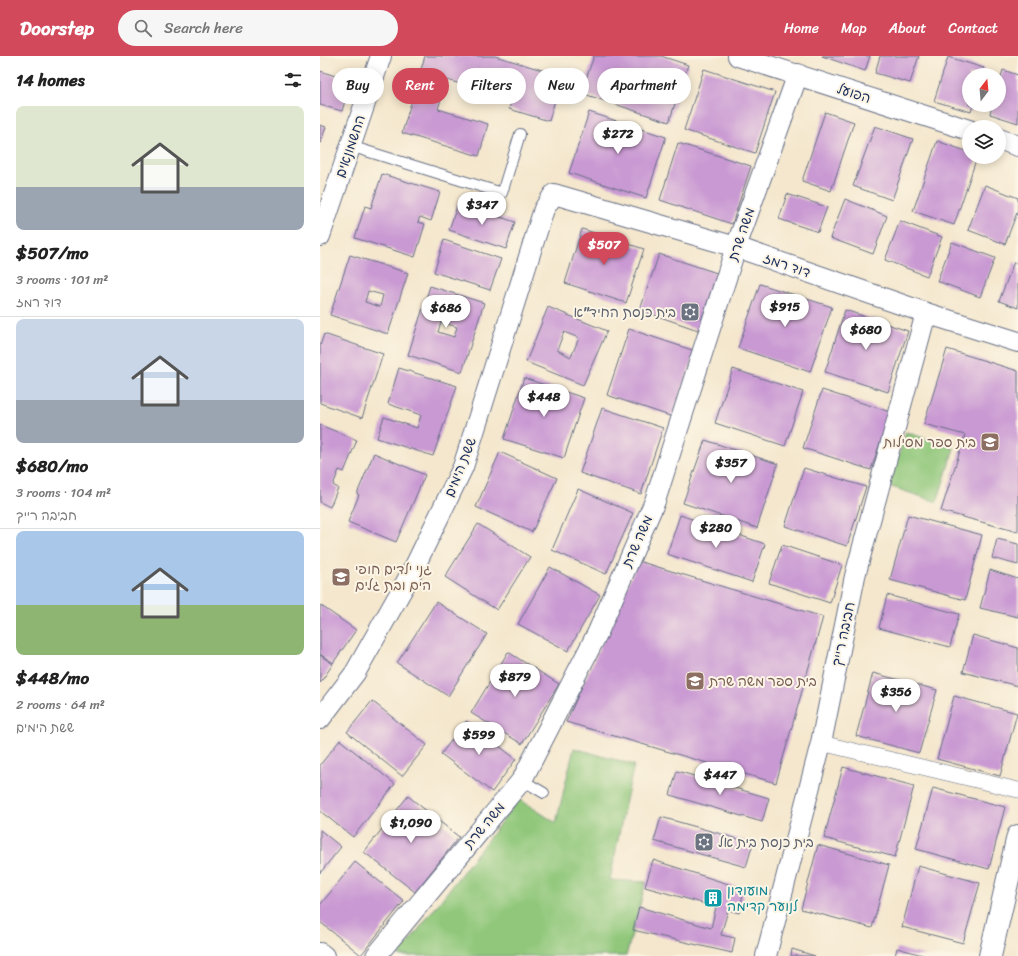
<!DOCTYPE html>
<html lang="en">
<head>
<meta charset="utf-8">
<style>
	body { margin:0; font-family:Sriracha,"Playpen Sans Hebrew",sans-serif; background:#f6f6f6; color:#222; height:100vh; display:flex; flex-direction:column; font-size:15px; white-space:nowrap }
	* { box-sizing:border-box; margin:0 }
	p { font-size:13px; color:#767676 }
	.icon { flex:none; width:22px; height:22px; fill:none; stroke:currentColor; stroke-width:2; stroke-linecap:round; stroke-linejoin:round }
	.map { position:relative; flex:1; overflow:hidden }
	.drawer { display:flex; flex-direction:column; background:#fff; width:320px }
	.drawer>* { flex:none }
	.banner { position:absolute; left:12px; top:12px; width:380px; height:36px; display:flex; gap:8px }
	.needle { width:26px; rotate:16deg }
	.fabs { position:absolute; left:642px; top:12px; display:grid; gap:8px }
	.fabs a { display:grid; place-items:center; width:44px; height:44px; border-radius:50%; background:#fff; box-shadow:0 2px 10px #0003; font-size:20px }
	.price { position:absolute; translate:-50% -34px; padding:0 9px; border-radius:14px; background:#fff; color:#222; font-size:13px; line-height:26px; filter:drop-shadow(0 1px 2px #0008) }
	.price::after { content:''; position:absolute; left:50%; top:24px; width:12px; height:9px; margin-left:-6px; background:inherit; clip-path:polygon(0 0,100% 0,50% 100%) }
	.price.selected { background:#d1495b; color:#fff }
	ul { padding:0; list-style:none }
	li { display:grid; align-content:center; gap:8px; height:212px; padding:0 16px }
	li+li { border-top:1px solid #e0e0e0 }
	li span { display:grid; place-items:center; height:124px; border-radius:8px; color:#555 }
	li>.icon { margin-inline-start:auto }
	span .icon { width:72px; height:72px; fill:#fffc; stroke-width:1 }
	li b { font-size:17px }
	h2 { display:flex; justify-content:space-between; align-items:center; height:48px; padding:0 16px; font-size:17px }
	.pill { padding:0 14px; border-radius:18px; background:#fff; box-shadow:0 2px 10px #0003; font-size:14px; line-height:36px }
	.pill.selected { background:#d1495b; color:#fff }
	header { display:flex; align-items:center; gap:24px; box-sizing:border-box; height:56px; padding:0 20px; background:#d1495b; color:#fff }
	header strong { font-size:19px }
	nav { display:flex; gap:22px; margin-inline-start:auto; font-size:14px }
	.search { width:280px; height:36px; background:#f6f6f6; display:flex; align-items:center; gap:10px; box-sizing:border-box; padding:0 14px; border-radius:22px; color:#767676; font-size:15px }
	main { display:flex; flex:1; min-height:0 }
	.map>svg:first-child { display:block }
	.green { fill:#90c77a; stroke:#567b6c }
	.building { fill:#c999d3; fill-rule:evenodd }
	.lines { fill:none; stroke-linecap:round; stroke-linejoin:round }
	.service-casing { stroke:#676f85; stroke-width:12 }
	.pedestrian-casing { stroke:#676f85; stroke-width:16 }
	.minor-casing { stroke:#676f85; stroke-width:22 }
	.tertiary-casing { stroke:#676f85; stroke-width:24 }
	.service { stroke:#fff; stroke-width:10 }
	.pedestrian { stroke:#fff; stroke-width:15 }
	.minor { stroke:#fff; stroke-width:20 }
	.tertiary { stroke:#fff; stroke-width:22 }
	.labels { text-anchor:middle; stroke-width:4; stroke-linejoin:round; paint-order:stroke }
	.street-label { font-size:14px; fill:#1b2f5e; stroke:#fcf5e5 }
	.worship-label { font-size:14px; fill:#5b616d; stroke:#fcf5e5; text-anchor:end }
	.education-label { font-size:14px; fill:#785e54; stroke:#fcf5e5; text-anchor:start }
	.culture-label { font-size:14px; fill:#0d838f; stroke:#fcf5e5; text-anchor:start }
</style>
</head>
<body>
<header>
<strong>Doorstep</strong>
<div class="search"><svg class="icon" aria-label="search" viewBox="0 0 24 24"><circle cx="10" cy="10" r="6"/><path d="M15 15l6 6"/></svg>Search here</div>
<nav><a>Home</a><a>Map</a><a>About</a><a>Contact</a></nav>
</header>
<main>
<section class="drawer">
<h2>14 homes<svg class="icon" aria-label="filters" viewBox="0 0 24 24"><path d="M4 7h16M4 17h16"/><circle cx="9" cy="7" r="2"/><circle cx="15" cy="17" r="2"/></svg></h2>
<ul>
<li><span style="background:linear-gradient(#dfe7d0 65%,#9aa5b1 0)"><svg class="icon" aria-label="home" viewBox="0 0 24 24"><path d="M3 11l9-7 9 7M6 9v11h12V9"/></svg></span><div><b>$507/mo</b><p>3 rooms · 101 m²</p><p>דוד רמז</p></div></li>
<li><span style="background:linear-gradient(#c9d6e8 65%,#9aa5b1 0)"><svg class="icon" aria-label="home" viewBox="0 0 24 24"><path d="M3 11l9-7 9 7M6 9v11h12V9"/></svg></span><div><b>$680/mo</b><p>3 rooms · 104 m²</p><p>חביבה רייך</p></div></li>
<li><span style="background:linear-gradient(#a9c7e8 60%,#8fb573 0)"><svg class="icon" aria-label="home" viewBox="0 0 24 24"><path d="M3 11l9-7 9 7M6 9v11h12V9"/></svg></span><div><b>$448/mo</b><p>2 rooms · 64 m²</p><p>ששת הימים</p></div></li>
</ul>
</section>
<div class="map">
<svg width="698" height="900" viewBox="0 0 698 900">
	<rect width="100%" height="100%" fill="#fcf5e5"/>
	<filter id="ink" filterUnits="userSpaceOnUse"><feTurbulence type="fractalNoise" baseFrequency=".025" numOctaves="2"/><feDisplacementMap in="SourceGraphic" scale="8" xChannelSelector="R" yChannelSelector="G"/><feConvolveMatrix kernelMatrix="1 2 1 2 8 2 1 2 1" color-interpolation-filters="sRGB"/></filter>
	<filter id="wash" filterUnits="userSpaceOnUse"><feTurbulence type="fractalNoise" baseFrequency=".012" numOctaves="4" result="noise"/><feDisplacementMap in="SourceGraphic" scale="16" xChannelSelector="R" yChannelSelector="G"/><feGaussianBlur stdDeviation="0.9" result="paint"/><feColorMatrix in="noise" values="0 0 0 0 0 0 0 0 0 0 0 0 0 0 0 0 0 1.4 0 .05"/><feComposite in="paint" operator="in"/></filter>
	<g filter="url(#wash)">
		<rect width="100%" height="100%" fill="#f4e7cd"/>
		<g class="green">
			<polygon points="586,376 634,392 617,446 569,430"/>
			<polygon points="254,692 314,709 304,753 290,824 326,826 306,900 78,900 199,743 236,767"/>
		</g>
		<g id="blocks">
			<g class="building">
				<polygon points="105,0 175,0 242,20 229,65 189,53 192,43 127,24 118,53 168,68 159,100 82,77"/>
				<polygon points="274,0 341,0 368,9 349,66 261,37"/>
				<polygon points="502,0 550,0 545,15"/>
				<polygon points="560,0 599,0 590,27 555,17"/>
				<polygon points="628,1 664,12 662,19 649,19 649,49 653,49 651,56 614,45"/>
				<polygon points="384,13 455,36 435,97 364,74"/>
				<polygon points="683,14 698,19 698,67 670,58 672,49 679,49 679,27"/>
				<polygon points="0,15 31,25 22,55 0,49"/>
				<polygon points="269,56 346,81 326,142 249,117"/>
				<polygon points="505,56 534,66 511,135 482,125"/>
				<polygon points="0,69 6,71 0,88"/>
				<polygon points="555,70 593,83 572,144 533,130"/>
				<polygon points="617,85 649,96 649,101 657,101 634,169 593,155"/>
				<polygon points="358,87 431,110 412,168 340,144"/>
				<polygon points="62,118 120,136 111,165 100,161 98,166 105,168 95,201 35,182 45,150 51,152"/>
				<polygon points="665,129 698,142 698,154 685,188 648,174"/>
				<polygon points="467,138 507,151 498,176 459,163"/>
				<polygon points="525,143 567,160 553,198 510,182"/>
				<polygon points="138,147 195,166 186,193 129,174"/>
				<polygon points="580,165 622,181 607,220 565,204"/>
				<polygon points="262,173 324,193 306,247 245,227"/>
				<polygon points="124,184 181,203 170,234 114,216"/>
				<polygon points="632,186 675,202 660,241 617,225"/>
				<polygon points="339,198 397,217 378,274 320,254"/>
				<path d="M30 199 88 217 68 278 10 259ZM48 235 63 239 60 251 45 246Z"/>
				<polygon points="694,206 698,208 698,252 679,245"/>
				<polygon points="440,228 512,251 490,316 418,292"/>
				<path d="M110 230 164 247 142 316 88 299ZM121 266 137 271 134 281 118 276Z"/>
				<path d="M228 251 287 275 263 329 206 306ZM244 276 259 282 251 301 237 294Z"/>
				<polygon points="525,254 588,275 568,336 505,316"/>
				<polygon points="309,273 375,295 353,361 287,339"/>
				<polygon points="4,278 63,298 42,362 0,347 0,290"/>
				<polygon points="627,293 698,315 698,476 621,455 645,379 604,368"/>
				<polygon points="79,312 137,330 113,400 57,382 64,361 97,372 100,363 101,359 68,348"/>
				<polygon points="413,313 483,336 465,390 395,367"/>
				<polygon points="204,322 264,342 244,402 184,383"/>
				<polygon points="502,334 570,356 551,414 483,392"/>
				<polygon points="282,352 343,372 321,438 260,417"/>
				<polygon points="0,369 37,384 24,416 19,414 13,429 18,432 10,451 0,446"/>
				<polygon points="385,384 458,408 437,472 363,447"/>
				<polygon points="180,396 237,422 212,476 156,451"/>
				<polygon points="54,397 105,419 76,486 28,466 39,439 37,438"/>
				<polygon points="484,412 546,431 527,490 465,470"/>
				<polygon points="258,433 313,457 286,518 232,494"/>
				<polygon points="360,459 445,488 432,526 347,498"/>
				<polygon points="588,459 662,479 645,544 570,524"/>
				<polygon points="158,468 210,501 177,554 125,521"/>
				<polygon points="677,483 698,488 698,509 672,502"/>
				<polygon points="462,489 522,509 510,547 449,527"/>
				<polygon points="318,505 503,561 456,727 246,666 301,545"/>
				<polygon points="230,511 280,539 248,595 198,568"/>
				<polygon points="670,514 698,523 698,561 660,552"/>
				<polygon points="567,539 639,558 630,591 559,572"/>
				<polygon points="116,546 167,578 128,640 77,607"/>
				<polygon points="0,549 36,574 13,607 0,598"/>
				<polygon points="653,579 698,592 698,630 643,616"/>
				<polygon points="188,596 239,628 202,688 151,657"/>
				<polygon points="0,599 13,608 0,627"/>
				<polygon points="553,617 617,634 599,697 536,680"/>
				<polygon points="634,640 697,657 680,720 617,703"/>
				<polygon points="52,645 107,689 82,720 27,676"/>
				<polygon points="146,665 196,703 172,736 121,698"/>
				<polygon points="20,684 75,728 33,781 0,755 0,709"/>
				<polygon points="523,711 594,730 575,801 504,782"/>
				<polygon points="357,715 449,742 442,766 350,739"/>
				<polygon points="613,732 685,751 669,813 596,793"/>
				<polygon points="88,740 139,781 95,836 44,796"/>
				<polygon points="341,761 433,787 426,811 334,785"/>
				<polygon points="0,774 21,791 0,817"/>
				<polygon points="498,789 569,809 552,872 481,853"/>
				<polygon points="333,804 424,833 419,857 408,854 401,879 415,882 412,897 313,874 319,851 391,872 396,851 325,831"/>
				<polygon points="35,806 84,845 41,899 0,866 0,849"/>
				<polygon points="598,810 660,827 643,887 582,871"/>
				<polygon points="577,892 606,900 575,900"/>
				<polygon points="472,893 495,900 471,900"/>
			</g>
		</g>
	</g>
	<g filter="url(#ink)">
		<use href="#blocks" fill-opacity="0" stroke="#676f85" stroke-width="1"/>
		<g class="lines">
			<defs>
				<g id="service">
					<polyline points="30,90 182,137 200,78"/>
					<polyline points="202,724 224,737"/>
				</g>
				<polyline id="pedestrian" points="501,687 698,734"/>
				<g id="minor">
					<polyline points="418,0 649,74"/>
					<polyline points="679,83 698,90"/>
					<polyline points="0,180 61,0"/>
					<polyline points="0,663 35,617 93,514 143,411 224,153 234,138 416,191 606,257 698,286"/>
					<polyline points="0,897 4,900"/>
					<polyline points="56,900 202,724 278,576 335,445 416,191 478,18"/>
					<polyline points="446,900 501,687 535,520 606,257"/>
				</g>
				<polyline id="tertiary" points="670,900 698,780"/>
			</defs>
			<use href="#service" class="service-casing"/>
			<use href="#pedestrian" class="pedestrian-casing"/>
			<use href="#minor" class="minor-casing"/>
			<use href="#tertiary" class="tertiary-casing"/>
			<use href="#service" class="service"/>
			<use href="#pedestrian" class="pedestrian"/>
			<use href="#minor" class="minor"/>
			<use href="#tertiary" class="tertiary"/>
		</g>
	</g>
	<defs>
		<symbol id="synagogue-square" viewBox="-11 -11 22 22"><rect x="-9" y="-9" width="18" height="18" rx="4" fill="#6b7280" stroke="#fcf5e5"/><path d="M0-6.5L5.6 3.2H-5.6ZM0 6.5L5.6-3.2H-5.6Z" fill="#fff"/></symbol>
		<symbol id="school-square" viewBox="-11 -11 22 22"><rect x="-9" y="-9" width="18" height="18" rx="4" fill="#8d6e63" stroke="#fcf5e5"/><path d="M0-5L7-2L0 1L-7-2ZM-4 1L0 2.5L4 1V4Q0 6-4 4Z" fill="#fff"/></symbol>
		<symbol id="building-square" viewBox="-11 -11 22 22"><rect x="-9" y="-9" width="18" height="18" rx="4" fill="#0f9aa8" stroke="#fcf5e5"/><path d="M-4-6H4V6H1V3H-1V6H-4ZM-2.5-4.3h1.7v1.8h-1.7ZM.8-4.3h1.7v1.8H.8ZM-2.5-1h1.7V.8h-1.7ZM.8-1h1.7V.8H.8Z" fill="#fff"/></symbol>
	</defs>
	<g fill-rule="evenodd">
		<use href="#synagogue-square" x="359" y="245" width="22" height="22"/>
		<use href="#school-square" x="659" y="375" width="22" height="22"/>
		<use href="#school-square" x="10" y="510" width="22" height="22"/>
		<use href="#school-square" x="364" y="614" width="22" height="22"/>
		<use href="#synagogue-square" x="373" y="775" width="22" height="22"/>
		<use href="#building-square" x="382" y="831" width="22" height="22"/>
	</g>
	<g class="labels">
		<g class="street-label">
			<text transform="translate(534 37) rotate(18)" y="5">הפועל</text>
			<text transform="translate(30 90) rotate(-71)" y="5">החשמונאים</text>
			<text transform="translate(421 178) rotate(-71)" y="5">משה שרת</text>
			<text transform="translate(467 209) rotate(19)" y="5">דוד רמז</text>
			<text transform="translate(140 411) rotate(-68)" y="5">ששת הימים</text>
			<text transform="translate(317 485) rotate(-66)" y="5">משה שרת</text>
			<text transform="translate(523 578) rotate(-78)" y="5">חביבה רייך</text>
			<text transform="translate(164 769) rotate(-50)" y="5">משה שרת</text>
		</g>
		<g class="worship-label">
			<text x="356" y="261">בית כנסת החיד"א</text>
			<text x="398" y="791" text-anchor="start">בית כנסת בית אל</text>
		</g>
		<g class="education-label">
			<text x="656" y="391" text-anchor="end">בית ספר מסילות</text>
			<text x="35" y="518">גני ילדים חופי<tspan x="35" dy="16">הים ובת גלים</tspan></text>
			<text x="389" y="630">בית ספר משה שרת</text>
		</g>
		<g class="culture-label">
			<text x="407" y="839">מועודון<tspan x="407" dy="16">לנוער קדימה</tspan></text>
		</g>
	</g>
</svg>
<div class="fabs">
<a><svg class="needle" viewBox="-14 -14 28 28"><path d="M0-13l5 13h-10z" fill="#e53935"/><path d="M0 13l5-13h-10z" fill="#767676"/></svg></a>
<a><svg class="icon" aria-label="layers" viewBox="0 0 24 24"><path d="M12 4l9 5-9 5-9-5zM3 14l9 5 9-5"/></svg></a>
</div>
<b class="price" style="left:298px;top:99px">$272</b>
<b class="price" style="left:162px;top:170px">$347</b>
<b class="price selected" style="left:284px;top:210px">$507</b>
<b class="price" style="left:465px;top:272px">$915</b>
<b class="price" style="left:126px;top:273px">$686</b>
<b class="price" style="left:546px;top:295px">$680</b>
<b class="price" style="left:224px;top:362px">$448</b>
<b class="price" style="left:411px;top:428px">$357</b>
<b class="price" style="left:396px;top:493px">$280</b>
<b class="price" style="left:195px;top:642px">$879</b>
<b class="price" style="left:576px;top:657px">$356</b>
<b class="price" style="left:159px;top:700px">$599</b>
<b class="price" style="left:400px;top:740px">$447</b>
<b class="price" style="left:91px;top:788px">$1,090</b>
<div class="banner">
<a class="pill">Buy</a>
<a class="pill selected">Rent</a>
<a class="pill">Filters</a>
<a class="pill">New</a>
<a class="pill">Apartment</a>
</div>
</div>
</main>
</body>
</html>
